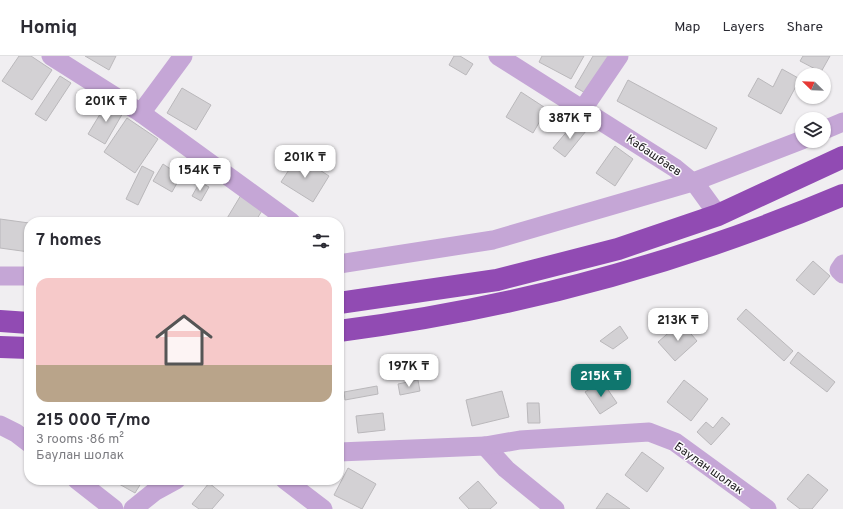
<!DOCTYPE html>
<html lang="en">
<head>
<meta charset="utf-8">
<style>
	body { margin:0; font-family:Overpass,sans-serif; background:#f7f7f7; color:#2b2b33; height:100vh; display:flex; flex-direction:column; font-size:15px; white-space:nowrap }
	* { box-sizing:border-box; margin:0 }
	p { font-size:13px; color:#7c7c81 }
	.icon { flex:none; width:22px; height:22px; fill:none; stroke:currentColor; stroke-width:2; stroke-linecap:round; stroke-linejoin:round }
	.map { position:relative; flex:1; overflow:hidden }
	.details { position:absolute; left:24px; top:161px; width:320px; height:268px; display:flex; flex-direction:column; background:#fff; border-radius:16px; box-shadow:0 1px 3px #0004 }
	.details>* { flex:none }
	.needle { width:26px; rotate:293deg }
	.buttons { position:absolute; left:795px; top:12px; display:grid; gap:8px }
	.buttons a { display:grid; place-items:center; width:36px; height:36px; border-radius:50%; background:#fff; box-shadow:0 1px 3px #0004; font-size:20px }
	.price { position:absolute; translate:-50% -34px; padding:0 9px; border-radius:8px; background:#fff; color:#222; font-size:13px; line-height:26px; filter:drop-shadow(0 1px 2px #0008) }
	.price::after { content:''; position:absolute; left:50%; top:24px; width:12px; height:9px; margin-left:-6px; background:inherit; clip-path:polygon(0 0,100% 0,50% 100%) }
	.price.active { background:#0f766e; color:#fff }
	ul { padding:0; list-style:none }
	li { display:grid; align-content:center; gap:8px; height:212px; padding:0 12px }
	li span { display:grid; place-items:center; height:124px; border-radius:12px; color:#555 }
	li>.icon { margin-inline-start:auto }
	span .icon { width:72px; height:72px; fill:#fffc; stroke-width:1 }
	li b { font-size:17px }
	h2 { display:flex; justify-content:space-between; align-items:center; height:48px; padding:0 12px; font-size:17px }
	header { display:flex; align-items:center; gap:24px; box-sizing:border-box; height:56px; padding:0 20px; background:#fff; border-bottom:1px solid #e1e1e2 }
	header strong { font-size:19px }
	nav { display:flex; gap:22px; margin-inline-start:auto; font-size:14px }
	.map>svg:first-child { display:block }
	.building { fill:#d3d1d4; stroke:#bab8bb }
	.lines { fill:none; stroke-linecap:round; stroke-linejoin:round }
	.minor { stroke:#c5a6d6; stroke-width:19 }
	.highway { stroke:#914bb3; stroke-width:22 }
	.labels { text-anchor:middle; stroke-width:3; stroke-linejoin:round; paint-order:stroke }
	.street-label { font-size:12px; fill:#1d1c1d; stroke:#fdfbfe }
</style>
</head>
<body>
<header>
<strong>Homiq</strong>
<nav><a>Map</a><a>Layers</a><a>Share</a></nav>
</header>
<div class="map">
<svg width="843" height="453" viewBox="0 0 843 453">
	<rect width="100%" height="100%" fill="#f0eef1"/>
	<g class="building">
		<polygon points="19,0 31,0 52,14 32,44 2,25"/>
		<polygon points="85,0 116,0 109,14"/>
		<polygon points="454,0 460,0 473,8 466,19 449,9"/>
		<polygon points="542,0 584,0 571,23 539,6"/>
		<polygon points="593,0 609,0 587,38 575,31"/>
		<polygon points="803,0 830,0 821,16 800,5"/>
		<polygon points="782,13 800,23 781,58 748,40 758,22 773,31"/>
		<polygon points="60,20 71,27 46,65 35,58"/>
		<polygon points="628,24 717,72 706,93 617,45"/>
		<polygon points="182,32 211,49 196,74 167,57"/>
		<polygon points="521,36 547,53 533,77 506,61"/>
		<polygon points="108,45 124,55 105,88 88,78"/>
		<polygon points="127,62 158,83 135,117 104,96"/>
		<polygon points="575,66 586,75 565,101 553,92"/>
		<polygon points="615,90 633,103 615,130 596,117"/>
		<polygon points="298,100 329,120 313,146 281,126"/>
		<polygon points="163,108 181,120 172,136 153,125"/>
		<polygon points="142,110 154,116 138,149 126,143"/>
		<polygon points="200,126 209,131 201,145 192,140"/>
		<polygon points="241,139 263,153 255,166 229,166 226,164"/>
		<polygon points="0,163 29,167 29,196 0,192"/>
		<polygon points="813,205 830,220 814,239 796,224"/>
		<polygon points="746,253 793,295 784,305 737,263"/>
		<polygon points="681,266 697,285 675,305 658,286"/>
		<polygon points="620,270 628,282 613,293 600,285"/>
		<polygon points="798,296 835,326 827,336 790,307"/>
		<polygon points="418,324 420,335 400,339 398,328"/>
		<polygon points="684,324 708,343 691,365 667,346"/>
		<polygon points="602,325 617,347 600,358 585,336"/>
		<polygon points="377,330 378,338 345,344 344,336"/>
		<polygon points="502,335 509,361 472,370 466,344"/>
		<polygon points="527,347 539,347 540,367 528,367"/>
		<polygon points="383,357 385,374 358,377 356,360"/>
		<polygon points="722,361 730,368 711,389 697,376 706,366 713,372"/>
		<polygon points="642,396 664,412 647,436 625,419"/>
		<polygon points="348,412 376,428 362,453 334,439"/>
		<polygon points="808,418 828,434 812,453 800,453 787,443"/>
		<polygon points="112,424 143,424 135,437"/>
		<polygon points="478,425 497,447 490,453 469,453 459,442"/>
		<polygon points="209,427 224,439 212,453 199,453 192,448"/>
		<polygon points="607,437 630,453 596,453"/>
	</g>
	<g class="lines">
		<g class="minor">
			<polyline points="51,0 141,57 291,166"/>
			<polyline points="498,0 675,112 697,130 718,159"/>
			<polyline points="583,53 619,0"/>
			<polyline points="141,57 183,0"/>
			<polyline points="824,74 843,66"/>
			<polyline points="339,208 493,184 693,126 802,84"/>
			<polyline points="843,208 839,214 843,218"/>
			<polyline points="0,220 29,220"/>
			<polyline points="0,369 16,377 29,387"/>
			<polyline points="485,390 506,413 555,453"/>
			<polyline points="339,396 485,390 520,384 649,376 675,386 767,453"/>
			<polyline points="77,424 114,453"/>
			<polyline points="285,424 323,453"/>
			<polyline points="133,453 154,436 176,424"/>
		</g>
		<g class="highway">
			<polyline points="339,247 497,224 618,193 718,159 843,101"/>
			<polyline points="0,265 29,267"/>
			<path d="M339 275C512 253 682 207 843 139"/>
			<polyline points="0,291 29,292"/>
		</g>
	</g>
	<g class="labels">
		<g class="street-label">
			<text transform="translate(654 99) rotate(34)" y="4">Кабашбаев</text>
			<text transform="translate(709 412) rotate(35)" y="4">Баулан шолак</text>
		</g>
	</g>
</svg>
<div class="buttons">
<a><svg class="needle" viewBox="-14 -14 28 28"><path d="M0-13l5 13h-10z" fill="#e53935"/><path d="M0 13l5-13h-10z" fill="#7c7c81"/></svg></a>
<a><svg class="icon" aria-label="layers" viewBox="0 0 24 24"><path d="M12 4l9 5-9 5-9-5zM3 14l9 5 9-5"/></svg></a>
</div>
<b class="price" style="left:106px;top:67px">201K ₸</b>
<b class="price" style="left:570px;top:84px">387K ₸</b>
<b class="price" style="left:305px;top:123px">201K ₸</b>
<b class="price" style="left:200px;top:136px">154K ₸</b>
<b class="price" style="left:678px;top:286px">213K ₸</b>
<b class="price" style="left:409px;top:332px">197K ₸</b>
<b class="price active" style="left:601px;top:342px">215K ₸</b>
<section class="details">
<h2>7 homes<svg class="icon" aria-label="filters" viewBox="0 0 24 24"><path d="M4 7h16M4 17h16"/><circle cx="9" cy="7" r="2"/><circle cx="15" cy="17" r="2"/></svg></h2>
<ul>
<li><span style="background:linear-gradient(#f6c9c9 70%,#b9a48a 0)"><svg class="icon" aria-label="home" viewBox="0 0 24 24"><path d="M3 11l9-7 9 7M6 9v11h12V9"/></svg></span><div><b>215 000 ₸/mo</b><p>3 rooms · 86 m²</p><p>Баулан шолак</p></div></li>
</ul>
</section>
</div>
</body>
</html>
